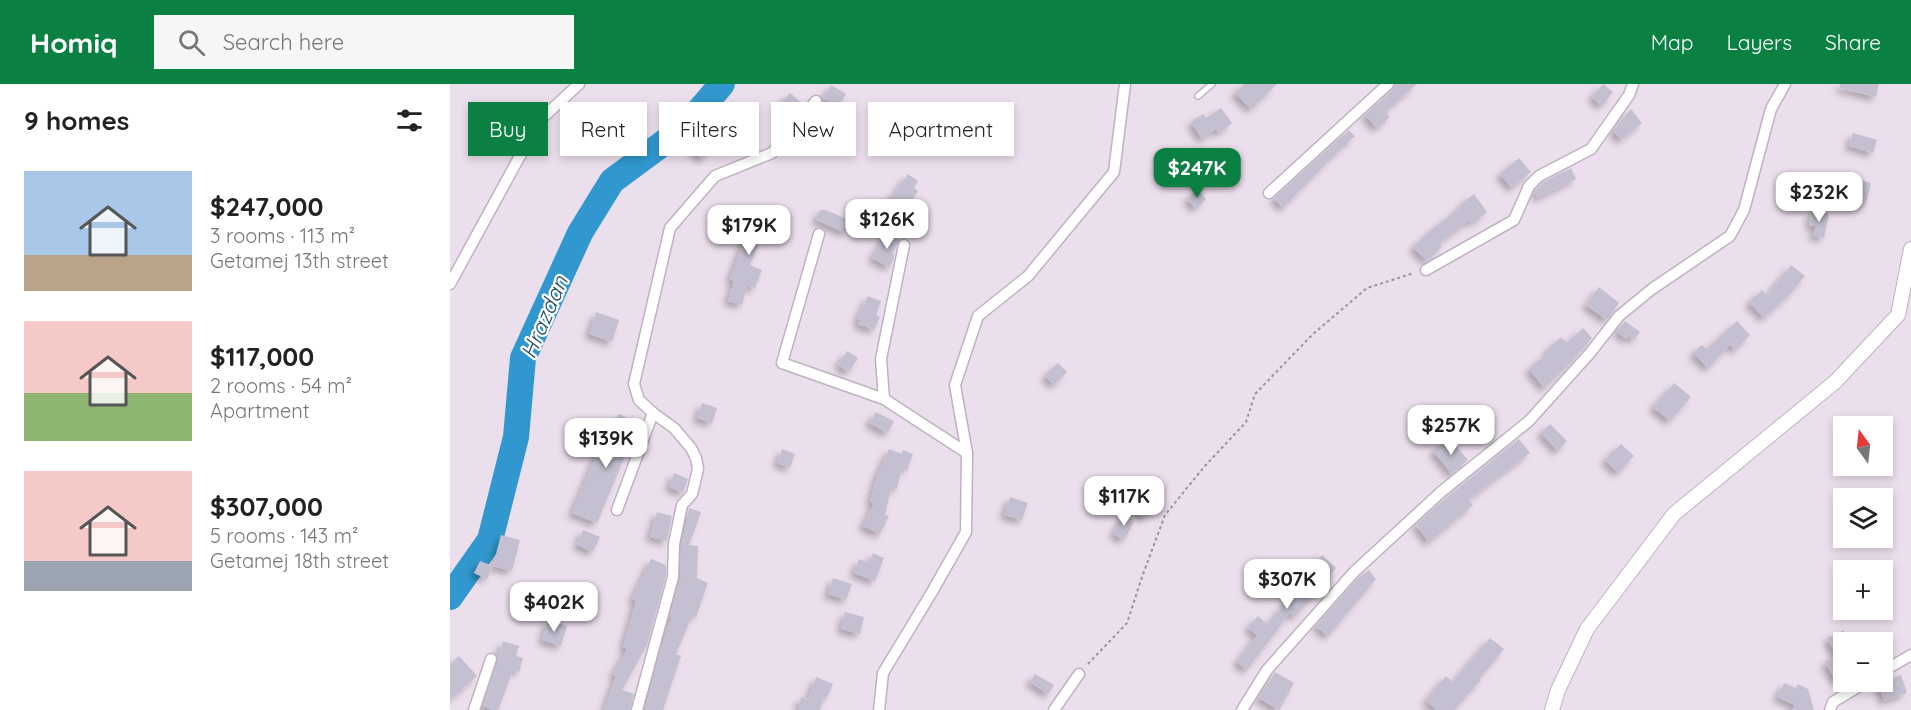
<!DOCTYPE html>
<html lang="en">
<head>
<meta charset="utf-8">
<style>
	body { margin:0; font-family:Quicksand,sans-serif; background:#f6f6f6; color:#222; height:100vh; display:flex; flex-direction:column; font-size:22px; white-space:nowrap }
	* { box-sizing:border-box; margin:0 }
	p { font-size:20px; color:#767676 }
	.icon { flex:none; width:33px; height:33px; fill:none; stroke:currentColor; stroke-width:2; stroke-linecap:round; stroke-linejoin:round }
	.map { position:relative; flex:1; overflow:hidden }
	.panel { display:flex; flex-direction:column; background:#fff; width:450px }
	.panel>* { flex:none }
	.hud { position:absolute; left:18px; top:18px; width:570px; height:54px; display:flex; gap:12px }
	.needle { width:39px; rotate:345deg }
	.fabs { position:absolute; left:1383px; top:332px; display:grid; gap:12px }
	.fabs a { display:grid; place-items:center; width:60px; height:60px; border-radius:0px; background:#fff; box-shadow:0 3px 9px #0003; font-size:30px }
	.price { position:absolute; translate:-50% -51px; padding:0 14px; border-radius:12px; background:#fff; color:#222; font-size:20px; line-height:39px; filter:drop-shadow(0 2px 3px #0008) }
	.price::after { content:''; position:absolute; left:50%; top:36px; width:18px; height:14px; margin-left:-9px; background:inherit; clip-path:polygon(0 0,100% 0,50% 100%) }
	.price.current { background:#0b8043; color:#fff }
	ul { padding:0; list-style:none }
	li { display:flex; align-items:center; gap:18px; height:150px; padding:0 24px }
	li span { display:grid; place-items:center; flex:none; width:168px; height:120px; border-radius:0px; color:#555 }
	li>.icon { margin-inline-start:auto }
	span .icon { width:72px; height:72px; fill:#fffc; stroke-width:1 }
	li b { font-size:26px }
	h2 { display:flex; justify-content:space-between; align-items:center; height:72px; padding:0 24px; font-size:26px }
	.tag { padding:0 21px; border-radius:0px; background:#fff; box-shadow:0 3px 9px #0003; font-size:21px; line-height:54px }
	.tag.current { background:#0b8043; color:#fff }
	header { display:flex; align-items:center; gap:36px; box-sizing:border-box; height:84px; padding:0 30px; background:#0b8043; color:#fff }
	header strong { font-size:28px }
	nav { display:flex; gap:33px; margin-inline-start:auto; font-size:21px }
	.search { width:420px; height:54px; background:#f6f6f6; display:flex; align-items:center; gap:15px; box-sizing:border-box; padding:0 21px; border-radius:0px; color:#767676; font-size:22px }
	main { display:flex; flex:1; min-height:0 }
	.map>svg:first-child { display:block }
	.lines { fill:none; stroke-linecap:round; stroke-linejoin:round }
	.river { stroke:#3098ce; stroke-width:26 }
	.building { fill:#c4c0d1; filter:url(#shadow) }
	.service-casing { stroke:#bfb2c0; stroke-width:8 }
	.minor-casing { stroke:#bfb2c0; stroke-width:13 }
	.tertiary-casing { stroke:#bfb2c0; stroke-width:16 }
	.path { stroke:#9b919c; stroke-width:2; stroke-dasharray:3 3; stroke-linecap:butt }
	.service { stroke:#fff; stroke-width:5 }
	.minor { stroke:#fff; stroke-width:10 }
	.tertiary { stroke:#fff; stroke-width:14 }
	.labels { text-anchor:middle; stroke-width:4.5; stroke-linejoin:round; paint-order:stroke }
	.water-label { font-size:22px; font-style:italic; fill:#234c64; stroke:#fff }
</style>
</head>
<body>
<header>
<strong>Homiq</strong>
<div class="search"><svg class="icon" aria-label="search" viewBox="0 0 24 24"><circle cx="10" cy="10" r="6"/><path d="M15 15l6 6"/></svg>Search here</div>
<nav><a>Map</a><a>Layers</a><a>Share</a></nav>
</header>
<main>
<section class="panel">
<h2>9 homes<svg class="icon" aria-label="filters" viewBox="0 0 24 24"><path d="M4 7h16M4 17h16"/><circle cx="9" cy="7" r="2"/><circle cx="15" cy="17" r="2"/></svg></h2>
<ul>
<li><span style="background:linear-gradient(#a9c7e8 70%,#b9a48a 0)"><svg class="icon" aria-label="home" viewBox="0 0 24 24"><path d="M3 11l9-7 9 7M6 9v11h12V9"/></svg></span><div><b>$247,000</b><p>3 rooms · 113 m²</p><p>Getamej 13th street</p></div></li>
<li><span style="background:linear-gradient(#f6c9c9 60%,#8fb573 0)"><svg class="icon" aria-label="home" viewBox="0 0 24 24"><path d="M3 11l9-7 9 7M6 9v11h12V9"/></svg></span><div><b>$117,000</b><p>2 rooms · 54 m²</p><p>Apartment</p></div></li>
<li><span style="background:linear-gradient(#f6c9c9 75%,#9aa5b1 0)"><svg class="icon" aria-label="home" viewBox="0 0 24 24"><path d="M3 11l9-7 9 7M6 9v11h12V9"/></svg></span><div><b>$307,000</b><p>5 rooms · 143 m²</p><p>Getamej 18th street</p></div></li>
</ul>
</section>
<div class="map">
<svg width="1461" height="626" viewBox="0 0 1461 626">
	<defs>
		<filter id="shadow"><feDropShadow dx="-4.5" dy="4.5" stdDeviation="3" flood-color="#0004"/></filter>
	</defs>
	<rect width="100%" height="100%" fill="#ecdfed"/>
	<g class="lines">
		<polyline class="river" points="0,513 40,456 66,353 73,274 130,149 162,97 235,43 272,0"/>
	</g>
	<g class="building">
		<polygon points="794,0 827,0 801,25 785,9"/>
		<polygon points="945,0 967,0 935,28 940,33 927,44 915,31 943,6"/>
		<polygon points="1153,0 1163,8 1152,22 1142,13"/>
		<polygon points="1390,0 1429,0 1426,13 1390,4"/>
		<polygon points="381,1 396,10 388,23 373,14"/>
		<polygon points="340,9 353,20 345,30 331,19"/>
		<polygon points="771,24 782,39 769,49 766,45 752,55 741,38 753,30 756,34"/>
		<polygon points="1181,25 1192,39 1171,56 1163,46"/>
		<polygon points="899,46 905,52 881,74 833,124 824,114"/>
		<polygon points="1403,49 1427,56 1423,69 1399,62"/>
		<polygon points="251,53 262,65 252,75 240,63"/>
		<polygon points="1069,74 1081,88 1062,104 1050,90"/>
		<polygon points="1121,84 1126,95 1088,114 1085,108 1093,98"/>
		<polygon points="458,90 468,97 464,104 468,107 461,118 456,115 451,121 441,114"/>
		<polygon points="1400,93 1421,99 1416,119 1395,114"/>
		<polygon points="748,106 756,115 746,125 737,115"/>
		<polygon points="1024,110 1037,128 1022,139 1020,136 989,159 992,163 977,177 963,163 986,142 1011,123 1010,121"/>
		<polygon points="306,122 324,131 317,148 314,147 300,181 312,186 305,204 297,202 292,221 278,217 284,197 280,195"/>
		<polygon points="373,125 402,137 396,149 366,136 370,126 372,127"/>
		<polygon points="1362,126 1379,130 1374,154 1363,152 1366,142 1359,141"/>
		<polygon points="437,148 450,155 442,170 444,171 444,175 439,183 422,174"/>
		<polygon points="1341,181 1355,192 1340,210 1314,234 1299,218 1312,206 1317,211"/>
		<polygon points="1149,203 1169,219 1157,236 1136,221"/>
		<polygon points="418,212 431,217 426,231 430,233 424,246 408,240 410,236 407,235"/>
		<polygon points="146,228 169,236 162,258 139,250"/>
		<polygon points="1175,237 1190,248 1184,256 1179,252 1176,255 1167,247"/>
		<polygon points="1287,237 1300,251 1285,266 1280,261 1258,284 1243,269 1252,261 1257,265"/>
		<polygon points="1133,244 1142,254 1121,279 1094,304 1079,285 1099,268 1097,266 1111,253 1117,259"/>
		<polygon points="397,267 408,274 399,288 388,281"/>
		<polygon points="608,279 617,288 604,301 595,292"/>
		<polygon points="1224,299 1241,313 1220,337 1203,323"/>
		<polygon points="252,319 267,324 262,339 247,334"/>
		<polygon points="426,328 444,337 438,349 419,339"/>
		<polygon points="169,330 191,341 174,374 147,439 122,429 148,367 149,368"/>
		<polygon points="1100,340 1117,357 1108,367 1091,349"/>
		<polygon points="999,354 1018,376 1002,390 983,367"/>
		<polygon points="1069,355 1080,369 1018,416 1023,421 979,458 966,441 996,414"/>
		<polygon points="1171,360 1184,372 1168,389 1155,376"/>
		<polygon points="332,365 345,370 340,384 327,379"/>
		<polygon points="439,365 452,370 453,366 463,370 457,386 452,384 447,405 441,404 435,431 439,432 430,450 413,442 424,419 420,418 427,392"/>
		<polygon points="224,389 238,395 233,409 219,403"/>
		<polygon points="693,408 707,418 695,435 682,425"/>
		<polygon points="560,413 578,419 572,436 554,431"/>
		<polygon points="239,424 251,428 239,461 248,462 247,494 258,499 246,533 242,532 226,570 231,572 213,626 195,626 211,565 222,534 220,533 230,495 231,461 234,461 232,460"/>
		<polygon points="207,428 222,432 217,457 200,453"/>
		<polygon points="674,430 685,436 674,456 663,450"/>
		<polygon points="133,446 150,453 143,468 127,461"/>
		<polygon points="51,451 70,456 62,487 43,482"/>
		<polygon points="423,469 434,474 425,497 404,489 409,475 419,479"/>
		<polygon points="872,471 886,484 845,533 840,529 797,586 787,578 807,551 798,544 808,532 817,540 856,496 852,492"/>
		<polygon points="201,475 216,481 216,492 197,561 172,606 184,610 180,626 154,626 166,592 163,590 177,565 173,563 186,517 182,515"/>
		<polygon points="30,477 43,482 37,495 24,489"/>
		<polygon points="919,486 926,495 878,552 866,542 909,493"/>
		<polygon points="383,494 402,500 396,516 378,510"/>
		<polygon points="395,528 414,533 410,550 391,545"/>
		<polygon points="98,536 117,542 111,562 92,556"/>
		<polygon points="1394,546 1394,593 1386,597 1375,578 1387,572 1377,554"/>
		<polygon points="1040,554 1054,565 1029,595 1031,596 1004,626 987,626 976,617 996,592 1003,598"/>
		<polygon points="53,557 69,562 66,572 73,574 69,588 63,586 48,626 43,626 33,622"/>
		<polygon points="9,572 27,592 0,616 0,580"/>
		<polygon points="825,588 844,599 829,626 809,614"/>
		<polygon points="585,590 604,601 598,610 580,598"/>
		<polygon points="1451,591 1457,609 1434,617 1428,599"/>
		<polygon points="366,593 383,600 376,615 373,614 370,626 348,626 351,613 358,615"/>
		<polygon points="1334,599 1346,604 1348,600 1358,605 1364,626 1342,626 1345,621 1327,613"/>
	</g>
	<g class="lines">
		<defs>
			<polyline id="service" points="748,12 762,0"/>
			<g id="minor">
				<polyline points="819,109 938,0"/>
				<polyline points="369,150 332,279 434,315 517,369"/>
				<polyline points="976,186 1064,136 1079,102 1089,92 1141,65 1179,11 1183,0"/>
				<polyline points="0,200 89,37 129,0"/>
				<polyline points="434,315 431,275 454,161"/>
				<polyline points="203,329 189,316 184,300 220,144 265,92 322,69 366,17"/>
				<polyline points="167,426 203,329 224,344 241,364 246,374 248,385 242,410 232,421 224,460 223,493 187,626"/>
				<polyline points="1432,588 1461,571"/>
				<polyline points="24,626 41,575"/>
				<polyline points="429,626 433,589 482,508 516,448 517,369 505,301 528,232 578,192 664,88 675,0"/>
				<polyline points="604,626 629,590"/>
				<polyline points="792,626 817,586 904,488 991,408 1079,337 1140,269 1169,232 1202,205 1280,152 1294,126 1321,25 1335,0"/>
				<polyline points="1380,626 1383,618 1418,597"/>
			</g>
			<polyline id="tertiary" points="1102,626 1108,606 1137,545 1224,430 1385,298 1448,231 1461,165"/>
		</defs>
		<use href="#service" class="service-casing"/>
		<use href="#minor" class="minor-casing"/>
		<use href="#tertiary" class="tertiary-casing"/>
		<polyline class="path" points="638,580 677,539 692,493 715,431 754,383 796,338 805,310 863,250 917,204 964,189"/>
		<use href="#service" class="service"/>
		<use href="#minor" class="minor"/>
		<use href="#tertiary" class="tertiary"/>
	</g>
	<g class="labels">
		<g class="water-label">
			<text transform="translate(94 233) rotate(-67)" y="8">Hrazdan</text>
		</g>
	</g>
</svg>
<div class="fabs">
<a><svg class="needle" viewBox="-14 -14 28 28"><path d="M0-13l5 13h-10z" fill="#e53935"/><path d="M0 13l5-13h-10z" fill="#767676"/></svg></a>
<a><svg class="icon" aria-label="layers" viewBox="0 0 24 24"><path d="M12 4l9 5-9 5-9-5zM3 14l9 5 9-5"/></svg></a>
<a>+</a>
<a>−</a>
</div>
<b class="price current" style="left:747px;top:115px">$247K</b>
<b class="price" style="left:1369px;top:139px">$232K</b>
<b class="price" style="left:437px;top:166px">$126K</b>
<b class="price" style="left:299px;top:172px">$179K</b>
<b class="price" style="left:1001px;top:372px">$257K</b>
<b class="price" style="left:156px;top:385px">$139K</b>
<b class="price" style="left:674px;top:443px">$117K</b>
<b class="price" style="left:837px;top:526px">$307K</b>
<b class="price" style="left:104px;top:549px">$402K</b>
<div class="hud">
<a class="tag current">Buy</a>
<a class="tag">Rent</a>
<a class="tag">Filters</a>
<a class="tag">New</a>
<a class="tag">Apartment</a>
</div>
</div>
</main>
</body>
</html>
